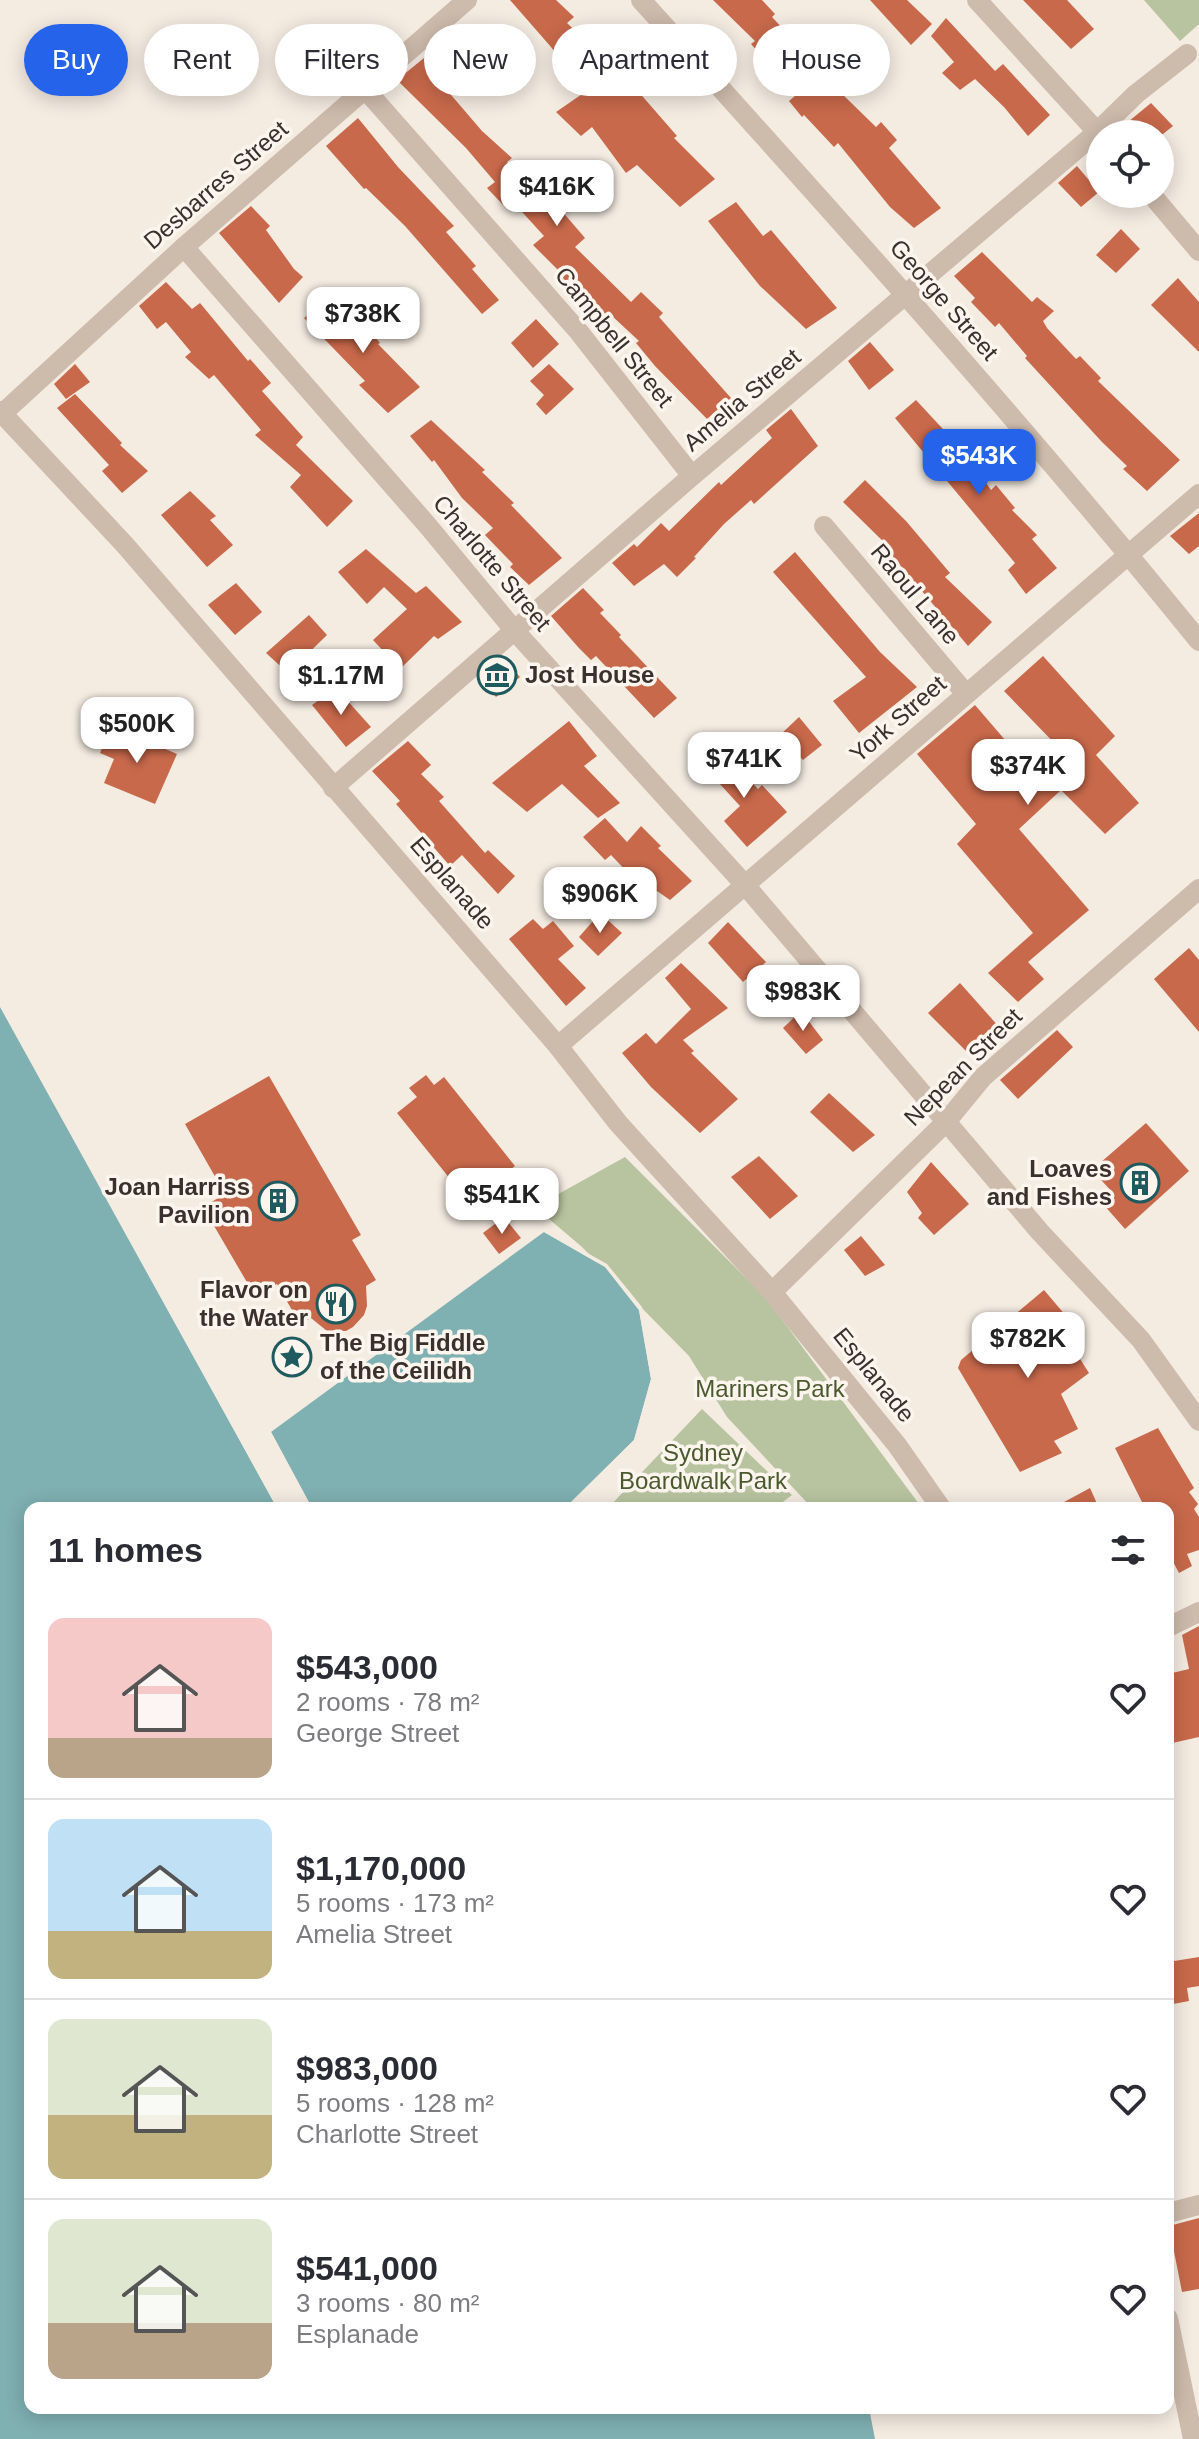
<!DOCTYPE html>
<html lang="en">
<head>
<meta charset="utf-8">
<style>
	body { margin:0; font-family:Helvetica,sans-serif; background:#f2f2f3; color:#2b2b33; height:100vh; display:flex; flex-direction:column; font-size:30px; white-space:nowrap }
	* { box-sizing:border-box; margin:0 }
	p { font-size:26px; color:#7c7c81 }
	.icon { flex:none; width:44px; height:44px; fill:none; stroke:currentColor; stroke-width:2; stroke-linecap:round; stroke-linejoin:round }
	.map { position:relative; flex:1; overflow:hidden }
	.details { position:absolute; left:24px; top:1502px; width:1150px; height:912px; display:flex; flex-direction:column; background:#fff; border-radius:16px; box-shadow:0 4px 20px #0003 }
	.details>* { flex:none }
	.guide { position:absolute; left:24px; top:24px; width:1152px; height:72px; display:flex; gap:16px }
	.fabs { position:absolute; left:1086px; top:120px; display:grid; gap:16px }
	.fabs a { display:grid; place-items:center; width:88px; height:88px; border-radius:50%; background:#fff; box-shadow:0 4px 20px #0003; font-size:40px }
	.price { position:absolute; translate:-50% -68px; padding:0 18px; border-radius:16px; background:#fff; color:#222; font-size:26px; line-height:52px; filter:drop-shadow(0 2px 4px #0008) }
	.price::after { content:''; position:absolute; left:50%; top:48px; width:24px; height:18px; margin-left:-12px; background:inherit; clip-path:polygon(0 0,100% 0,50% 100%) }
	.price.selected { background:#2563eb; color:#fff }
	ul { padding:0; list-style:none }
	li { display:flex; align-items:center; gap:24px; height:200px; padding:0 24px }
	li+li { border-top:2px solid #e1e1e2 }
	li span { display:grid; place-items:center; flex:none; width:224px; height:160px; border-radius:16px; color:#555 }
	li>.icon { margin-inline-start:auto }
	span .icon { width:96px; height:96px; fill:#fffc; stroke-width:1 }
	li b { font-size:34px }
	h2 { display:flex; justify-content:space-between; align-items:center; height:96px; padding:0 24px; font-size:34px }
	.tag { padding:0 28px; border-radius:36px; background:#fff; box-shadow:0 4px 20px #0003; font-size:28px; line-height:72px }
	.tag.selected { background:#2563eb; color:#fff }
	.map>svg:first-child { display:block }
	.park { fill:#b8c4a0 }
	.water { fill:#7fb0b2 }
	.pier { fill:#f4ebe1 }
	.building { fill:#c8694b }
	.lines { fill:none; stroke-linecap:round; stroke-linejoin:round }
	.minor { stroke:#cdbbac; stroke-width:20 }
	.labels { text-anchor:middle; stroke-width:7; stroke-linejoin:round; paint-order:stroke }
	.street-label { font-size:24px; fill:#3b302b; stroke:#fbf5ee }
	.poi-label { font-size:24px; font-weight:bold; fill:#3b302b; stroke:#fbf5ee; text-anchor:end }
	.park-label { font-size:24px; fill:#4a5a2e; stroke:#fbf5ee }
</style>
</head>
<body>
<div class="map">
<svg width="1199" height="2439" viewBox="0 0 1199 2439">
	<rect width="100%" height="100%" fill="#f4ebe1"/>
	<g class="park">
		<polygon points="1144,0 1199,0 1199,24 1180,41"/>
		<polygon points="625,1157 766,1298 922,1508 812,1508 727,1417 689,1356 582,1247 535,1207"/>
		<polygon points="702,1409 792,1495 775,1508 608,1508"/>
	</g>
	<g class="water">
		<polygon points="0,1007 277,1508 30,1508 30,2408 869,2408 875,2439 0,2439"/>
		<polygon points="544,1232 605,1267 639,1310 651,1379 634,1440 565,1508 312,1508 271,1432"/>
	</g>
	<g class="pier">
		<polygon points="0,1003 4,1005 281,1508 277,1508"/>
		<polygon points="543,1228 607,1264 642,1307 655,1379 638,1442 571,1508 565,1508 634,1440 651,1379 639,1310 605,1267 544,1232"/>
		<polygon points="269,1429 271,1432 312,1508 307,1508 267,1434"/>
	</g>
	<g class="building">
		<polygon points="510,0 556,0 574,17 567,23 637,90 677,136 674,138 715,179 680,207 637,165 626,173 592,127 581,136 556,112 585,92 551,47"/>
		<polygon points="713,0 762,0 775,14 772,17 799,46 802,43 828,67 835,61 848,78 836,88 876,127 881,122 897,140 889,148 941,208 914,228 890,207 838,143 834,147 804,115 802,117 789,101 796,95 770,70 773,68 751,44 755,41"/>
		<polygon points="870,0 907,0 932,24 911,45"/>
		<polygon points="1023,0 1067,0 1094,29 1071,49"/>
		<polygon points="946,18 995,71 1003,64 1050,115 1028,136 1004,107 975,79 960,90 942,73 954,62 931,36"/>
		<polygon points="462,27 483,51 446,89 482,131 512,158 507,162 535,194 544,186 565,206 561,210 585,238 575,247 631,302 641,292 663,313 659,317 731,398 707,419 655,366 636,343 639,341 611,315 604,323 583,302 556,272 558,270 533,245 544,236 513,202 506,208 487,188 495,182 466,148 397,80"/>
		<polygon points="1151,103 1173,126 1163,134 1142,134 1128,122"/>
		<polygon points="358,118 398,167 454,226 446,232 476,266 472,269 499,300 482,314 405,226 366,188 364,189 326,146"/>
		<polygon points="1077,166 1099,192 1081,207 1058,183"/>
		<polygon points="736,202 763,236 771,230 837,308 806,329 760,286 708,221"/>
		<polygon points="251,206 270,226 266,230 294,269 303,277 279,303 219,233"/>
		<polygon points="1121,229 1140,249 1116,273 1096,255"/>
		<polygon points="982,252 1032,302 1037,297 1054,311 1043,321 1047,328 1076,359 1080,356 1101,378 1098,381 1180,460 1147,491 1123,469 1127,466 1102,442 1025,358 1027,356 999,323 995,327 971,302 975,298 954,276"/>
		<polygon points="1178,278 1199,302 1199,352 1151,305"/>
		<polygon points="166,282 192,309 200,303 248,361 250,359 271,383 262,391 303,437 296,445 353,501 327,527 290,487 301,475 255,435 261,430 214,375 209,379 185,357 191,352 166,322 157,329 139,306"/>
		<polygon points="331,298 352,322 358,316 380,343 378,344 420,387 388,413 359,385 365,381 304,318"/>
		<polygon points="536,319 559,344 533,368 511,343"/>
		<polygon points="870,342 894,370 869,390 848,361"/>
		<polygon points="75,364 90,382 66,399 54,384"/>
		<polygon points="549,364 574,389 546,415 536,404 544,395 530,381"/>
		<polygon points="75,394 122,443 120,445 148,471 122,493 102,471 109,465 57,408"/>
		<polygon points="916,400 966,454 991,490 996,485 1015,508 1012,510 1037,535 1032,539 1057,568 1026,594 1008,570 1015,563 895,418"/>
		<polygon points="791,409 818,446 754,504 751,500 724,524 694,557 696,558 677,577 664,564 634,586 612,563 634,544 637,547 661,523 669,531 719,482 721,485 772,438 766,430"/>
		<polygon points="431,420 485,470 482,472 514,503 511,505 562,558 529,585 510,567 513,564 485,535 493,528 462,498 434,460 432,462 410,436"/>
		<polygon points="865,480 906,521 950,573 945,577 992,622 968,646 890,553 893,551 843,502"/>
		<polygon points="190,491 216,516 210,520 233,545 207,567 161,515"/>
		<polygon points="1199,513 1199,546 1189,554 1170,536"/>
		<polygon points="366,549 416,593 426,586 462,622 438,639 434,636 400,669 373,640 407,609 384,587 367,604 338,572"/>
		<polygon points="795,552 880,652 917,687 859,733 833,701 866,677 773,572"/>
		<polygon points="236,583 262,612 235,635 208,605"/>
		<polygon points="583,588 604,610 600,613 621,635 619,637 677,698 654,718 596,656 591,660 578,647 551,616"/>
		<polygon points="309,615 327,635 288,673 266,653"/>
		<polygon points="1043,656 1115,736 1096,755 1139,803 1105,834 1061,790 1019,829 1089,910 1028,962 1044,979 1018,1002 988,973 1033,933 957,844 976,824 917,754 975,705 1006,741 990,756 1017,786 1033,771 1036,776 1061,750 1004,691"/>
		<polygon points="502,658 520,677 496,697 480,678"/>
		<polygon points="336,688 371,727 346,747 312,705"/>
		<polygon points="799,717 822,745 803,760 779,736"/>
		<polygon points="569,721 597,756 584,766 620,803 598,818 562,784 527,812 492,783"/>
		<polygon points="112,726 177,754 155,804 104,783 114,759 100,753"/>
		<polygon points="408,741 431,765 421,774 444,797 439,801 485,853 488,850 515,876 498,894 462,855 450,866 396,804 400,801 372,771"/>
		<polygon points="709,747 727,765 731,761 758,789 762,785 787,812 747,847 724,821 740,806 698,760"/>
		<polygon points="605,818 627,842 641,826 661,846 658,848 692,881 670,900 657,891 645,901 626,885 633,878 611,855 605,860 583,837"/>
		<polygon points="600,913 622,933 598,956 579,937"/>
		<polygon points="533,919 543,929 553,921 574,946 558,959 586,988 566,1006 509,939"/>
		<polygon points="728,922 766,962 743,982 708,943"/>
		<polygon points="1189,948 1199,960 1199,1032 1154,979"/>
		<polygon points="681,963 728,1008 683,1040 694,1051 691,1053 738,1099 700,1133 651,1087 622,1053 646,1033 656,1044 691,1009 665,978"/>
		<polygon points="960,983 1000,1028 969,1054 928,1013"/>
		<polygon points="801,1011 823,1040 806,1054 783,1028"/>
		<polygon points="1057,1030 1073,1047 1018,1099 1000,1080"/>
		<polygon points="426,1075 434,1085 444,1077 515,1166 481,1193 471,1181 459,1190 397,1113 417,1097 409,1088"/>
		<polygon points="269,1076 361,1235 352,1240 376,1280 366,1286 367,1306 364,1315 353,1327 346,1331 327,1331 311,1318 300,1324 277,1284 255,1296 203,1207 225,1194 185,1124"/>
		<polygon points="829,1093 875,1135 853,1152 810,1112"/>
		<polygon points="1146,1123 1189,1171 1125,1229 1103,1204 1114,1194 1092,1170"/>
		<polygon points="759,1156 798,1196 770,1219 731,1177"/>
		<polygon points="931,1162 969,1204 934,1235 918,1218 922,1213 907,1192"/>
		<polygon points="504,1217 521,1238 499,1254 483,1233"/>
		<polygon points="861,1236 885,1265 865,1276 844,1250"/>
		<polygon points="1044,1290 1084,1337 1073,1348 1089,1373 1061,1394 1078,1429 1054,1441 1062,1453 1020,1472 958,1368 961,1360"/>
		<polygon points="1158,1428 1194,1488 1189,1492 1198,1504 1194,1509 1199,1517 1199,1550 1187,1554 1192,1566 1179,1573 1168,1552 1168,1508 1145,1508 1115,1448"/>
		<polygon points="1090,1488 1099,1508 1053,1508"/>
		<polygon points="1199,1626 1199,1737 1168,1744 1168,1674 1189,1669 1182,1635"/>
		<polygon points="1199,1957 1199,1986 1187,1988 1189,2001 1168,2005 1168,1962"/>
		<polygon points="1199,2218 1199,2289 1182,2292 1169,2226"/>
	</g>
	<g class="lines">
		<g class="minor">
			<path d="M641 0C831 210 1021 421 1199 641"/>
			<polyline points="977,0 1100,135"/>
			<polyline points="365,89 579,332 692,476"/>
			<polyline points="1151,194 1199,251"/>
			<polyline points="184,247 428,526 514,630 746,886 1040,1232 1141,1340 1199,1421"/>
			<polyline points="0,411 125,545 558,1046 618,1123 772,1292 897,1445 941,1508"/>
			<polyline points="3,413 184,247 467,0"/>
			<polyline points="824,526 966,694"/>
			<polyline points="333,788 692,476 1097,132 1136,94 1187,54"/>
			<polyline points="558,1046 1199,494"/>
			<polyline points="772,1292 946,1122 983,1077 1199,889"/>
			<polyline points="1168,1627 1199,1612"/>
			<polyline points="1168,2213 1199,2205"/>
			<polyline points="1168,2318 1193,2439"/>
		</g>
	</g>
	<defs>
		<symbol id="museum-ring" viewBox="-11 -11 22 22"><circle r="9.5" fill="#fbf5ee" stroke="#1f5a5e" stroke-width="1.5"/><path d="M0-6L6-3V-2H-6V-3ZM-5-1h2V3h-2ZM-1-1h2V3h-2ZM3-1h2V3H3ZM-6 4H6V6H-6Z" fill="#1f5a5e"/></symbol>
		<symbol id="building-ring" viewBox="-11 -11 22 22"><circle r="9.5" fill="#fbf5ee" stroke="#1f5a5e" stroke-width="1.5"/><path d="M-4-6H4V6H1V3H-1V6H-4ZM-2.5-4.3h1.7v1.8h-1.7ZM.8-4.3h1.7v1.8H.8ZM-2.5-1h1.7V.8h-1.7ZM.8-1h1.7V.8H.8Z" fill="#1f5a5e"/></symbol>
		<symbol id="restaurant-ring" viewBox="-11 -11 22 22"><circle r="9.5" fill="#fbf5ee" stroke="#1f5a5e" stroke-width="1.5"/><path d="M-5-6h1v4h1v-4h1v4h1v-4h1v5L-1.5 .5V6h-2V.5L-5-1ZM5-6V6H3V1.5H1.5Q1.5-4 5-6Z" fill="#1f5a5e"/></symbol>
		<symbol id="sight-ring" viewBox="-11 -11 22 22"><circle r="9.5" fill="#fbf5ee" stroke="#1f5a5e" stroke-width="1.5"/><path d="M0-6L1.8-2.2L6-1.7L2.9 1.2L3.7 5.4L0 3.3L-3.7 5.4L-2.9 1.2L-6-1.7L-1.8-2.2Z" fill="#1f5a5e"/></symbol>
	</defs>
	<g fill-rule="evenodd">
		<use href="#museum-ring" x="475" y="653" width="44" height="44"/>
		<use href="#building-ring" x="1118" y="1161" width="44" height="44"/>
		<use href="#building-ring" x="256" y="1179" width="44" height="44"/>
		<use href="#restaurant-ring" x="314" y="1282" width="44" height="44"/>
		<use href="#sight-ring" x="270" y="1335" width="44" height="44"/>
	</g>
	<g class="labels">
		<g class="street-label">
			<text transform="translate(216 185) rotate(-41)" y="8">Desbarres Street</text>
			<text transform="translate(944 300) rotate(49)" y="8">George Street</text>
			<text transform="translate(614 337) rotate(51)" y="8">Campbell Street</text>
			<text transform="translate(742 400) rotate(-40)" y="8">Amelia Street</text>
			<text transform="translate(492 563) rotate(50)" y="8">Charlotte Street</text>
			<text transform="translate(915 594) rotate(50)" y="8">Raoul Lane</text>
			<text transform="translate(898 719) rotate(-41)" y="8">York Street</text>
			<text transform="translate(452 883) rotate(49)" y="8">Esplanade</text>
			<text transform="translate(963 1067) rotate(-45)" y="8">Nepean Street</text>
			<text transform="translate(874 1375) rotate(51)" y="8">Esplanade</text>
		</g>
		<g class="poi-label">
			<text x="525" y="683" text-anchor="start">Jost House</text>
			<text x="1112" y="1177">Loaves<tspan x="1112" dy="28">and Fishes</tspan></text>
			<text x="250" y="1195">Joan Harriss<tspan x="250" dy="28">Pavilion</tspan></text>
			<text x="308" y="1298">Flavor on<tspan x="308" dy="28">the Water</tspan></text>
			<text x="320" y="1351" text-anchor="start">The Big Fiddle<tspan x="320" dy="28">of the Ceilidh</tspan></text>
		</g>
		<g class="park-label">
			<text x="770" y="1397">Mariners Park</text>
			<text x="703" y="1461">Sydney<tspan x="703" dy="28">Boardwalk Park</tspan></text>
		</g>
	</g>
</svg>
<div class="fabs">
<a><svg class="icon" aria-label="locate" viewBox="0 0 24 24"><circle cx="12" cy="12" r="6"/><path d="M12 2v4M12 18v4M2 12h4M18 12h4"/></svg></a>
</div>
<b class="price" style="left:557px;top:228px">$416K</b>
<b class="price" style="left:363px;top:355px">$738K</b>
<b class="price selected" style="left:979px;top:497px">$543K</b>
<b class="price" style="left:341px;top:717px">$1.17M</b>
<b class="price" style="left:137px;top:765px">$500K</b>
<b class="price" style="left:744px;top:800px">$741K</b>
<b class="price" style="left:1028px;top:807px">$374K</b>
<b class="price" style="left:600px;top:935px">$906K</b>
<b class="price" style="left:803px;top:1033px">$983K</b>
<b class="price" style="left:502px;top:1236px">$541K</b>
<b class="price" style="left:1028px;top:1380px">$782K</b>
<div class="guide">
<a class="tag selected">Buy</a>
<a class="tag">Rent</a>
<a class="tag">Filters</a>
<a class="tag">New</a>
<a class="tag">Apartment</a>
<a class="tag">House</a>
</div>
<section class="details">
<h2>11 homes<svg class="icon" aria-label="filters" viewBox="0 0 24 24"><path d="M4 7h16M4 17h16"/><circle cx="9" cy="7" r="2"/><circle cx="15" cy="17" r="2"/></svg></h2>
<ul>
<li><span style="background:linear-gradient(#f6c9c9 75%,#b9a48a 0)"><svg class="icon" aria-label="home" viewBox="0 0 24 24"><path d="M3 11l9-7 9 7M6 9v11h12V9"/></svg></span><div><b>$543,000</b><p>2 rooms · 78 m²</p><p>George Street</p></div><svg class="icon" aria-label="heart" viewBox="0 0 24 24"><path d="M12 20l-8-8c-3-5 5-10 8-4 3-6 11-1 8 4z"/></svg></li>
<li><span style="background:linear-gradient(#bfe0f5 70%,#c2b280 0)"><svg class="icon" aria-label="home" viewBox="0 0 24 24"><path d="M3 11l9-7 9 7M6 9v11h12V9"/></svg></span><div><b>$1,170,000</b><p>5 rooms · 173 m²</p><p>Amelia Street</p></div><svg class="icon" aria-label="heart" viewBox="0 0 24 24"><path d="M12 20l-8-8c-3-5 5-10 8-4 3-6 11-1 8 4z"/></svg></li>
<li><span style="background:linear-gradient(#dfe7d0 60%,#c2b280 0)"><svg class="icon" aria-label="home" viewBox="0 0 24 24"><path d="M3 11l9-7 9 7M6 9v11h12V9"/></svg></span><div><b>$983,000</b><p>5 rooms · 128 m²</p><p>Charlotte Street</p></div><svg class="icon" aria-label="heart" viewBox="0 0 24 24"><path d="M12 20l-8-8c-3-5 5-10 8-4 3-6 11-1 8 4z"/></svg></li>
<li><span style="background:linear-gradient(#dfe7d0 65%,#b9a48a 0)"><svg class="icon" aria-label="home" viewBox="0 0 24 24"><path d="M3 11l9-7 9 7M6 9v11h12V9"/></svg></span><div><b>$541,000</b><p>3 rooms · 80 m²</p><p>Esplanade</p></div><svg class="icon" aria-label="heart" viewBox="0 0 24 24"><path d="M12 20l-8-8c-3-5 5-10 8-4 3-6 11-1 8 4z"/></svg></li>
</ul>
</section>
</div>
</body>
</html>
